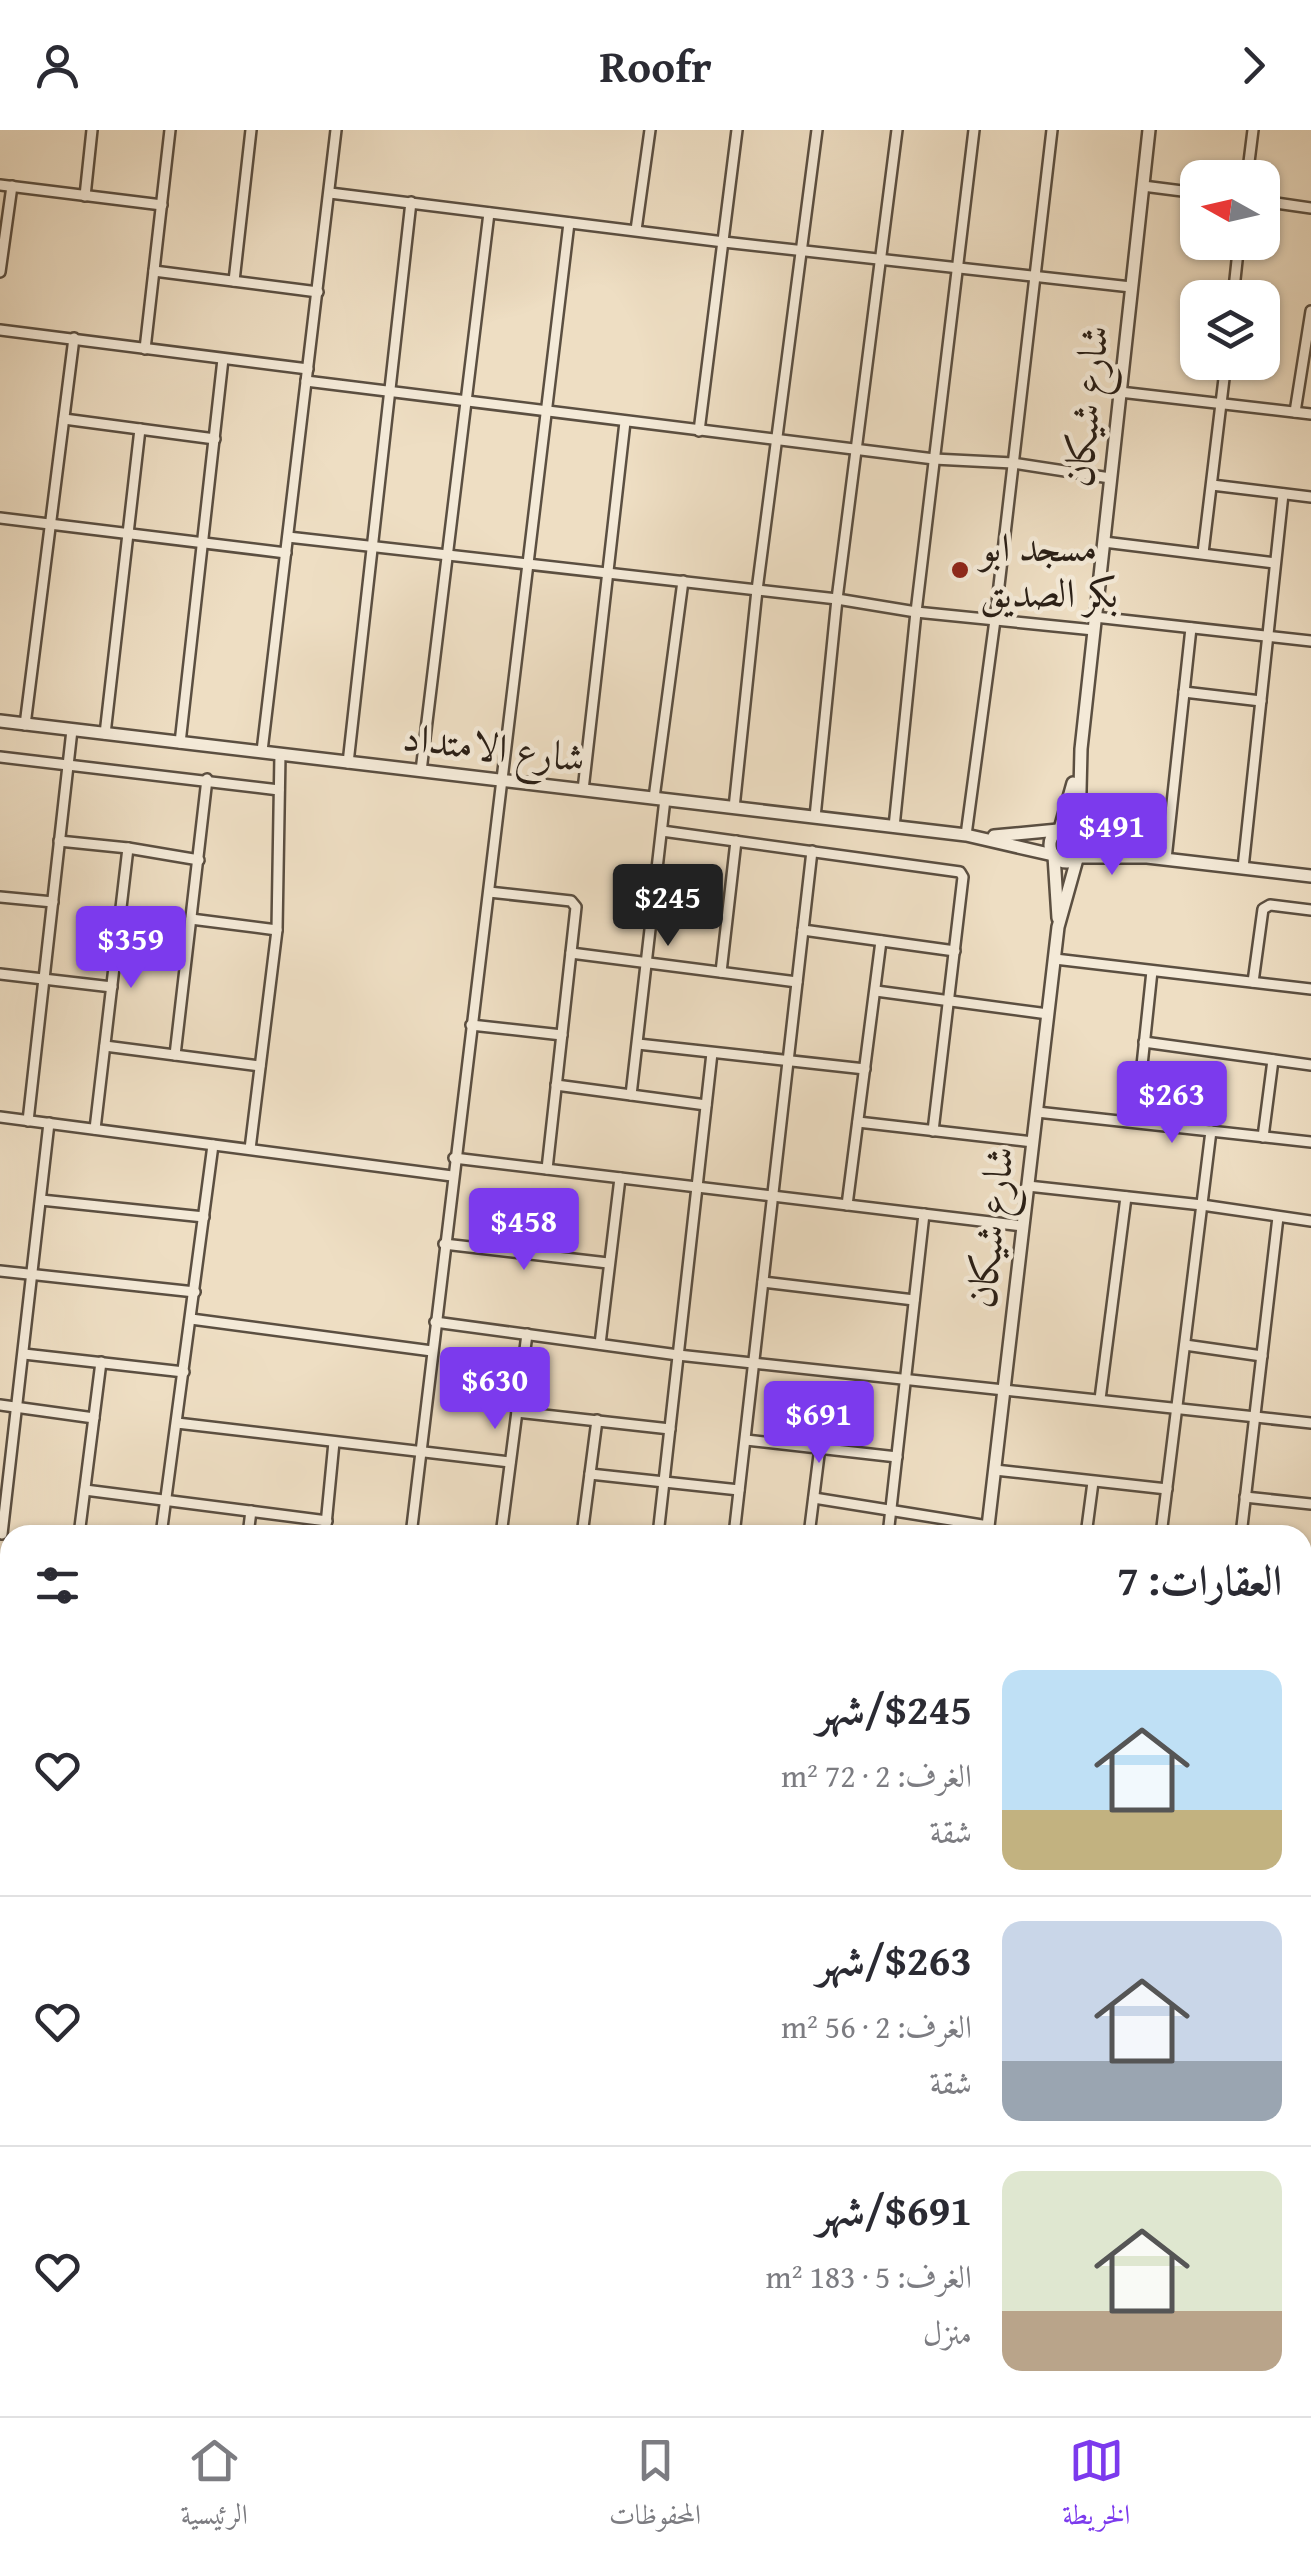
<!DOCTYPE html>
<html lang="ar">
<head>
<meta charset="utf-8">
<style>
	body { margin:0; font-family:"Gentium Book Plus",Amiri,serif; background:#f7f7f7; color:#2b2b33; direction:rtl; height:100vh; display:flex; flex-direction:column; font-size:38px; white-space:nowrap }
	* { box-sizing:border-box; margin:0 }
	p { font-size:32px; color:#7c7c81 }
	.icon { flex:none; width:55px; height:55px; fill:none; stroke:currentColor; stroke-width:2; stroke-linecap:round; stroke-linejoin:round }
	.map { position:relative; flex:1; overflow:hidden; direction:ltr }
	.side { position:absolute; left:0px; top:1395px; width:1312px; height:892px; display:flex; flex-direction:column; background:#fff; border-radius:30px 30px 0 0; box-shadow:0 2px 8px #0004; direction:rtl }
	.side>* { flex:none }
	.needle { width:65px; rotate:278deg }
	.fabs { position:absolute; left:1180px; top:30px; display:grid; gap:20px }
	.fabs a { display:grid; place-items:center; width:100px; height:100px; border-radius:20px; background:#fff; box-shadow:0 2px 8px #0004; font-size:50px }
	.price { position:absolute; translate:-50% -85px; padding:0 22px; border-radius:10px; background:#7c3aed; color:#fff; font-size:32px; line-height:65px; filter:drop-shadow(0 2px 5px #0008) }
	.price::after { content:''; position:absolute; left:50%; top:60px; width:30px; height:22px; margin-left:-15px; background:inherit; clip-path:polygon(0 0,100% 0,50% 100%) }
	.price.active { background:#222; color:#fff }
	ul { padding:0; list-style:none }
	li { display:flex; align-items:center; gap:30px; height:250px; padding:0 30px }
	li+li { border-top:2px solid #e1e1e2 }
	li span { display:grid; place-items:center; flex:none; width:280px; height:200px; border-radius:20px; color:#555 }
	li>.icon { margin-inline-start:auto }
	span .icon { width:120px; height:120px; fill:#fffc; stroke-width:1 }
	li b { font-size:42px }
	h2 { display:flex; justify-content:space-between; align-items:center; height:120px; padding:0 30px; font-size:42px }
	header { display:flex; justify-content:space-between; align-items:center; height:130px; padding:0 30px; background:#fff; font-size:45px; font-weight:700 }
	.tab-bar { display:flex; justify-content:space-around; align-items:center; height:140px; border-top:2px solid #e1e1e2; background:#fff; font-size:28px; color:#7c7c81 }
	.tab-bar a { display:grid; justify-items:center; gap:5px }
	.tab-bar .active { color:#7c3aed }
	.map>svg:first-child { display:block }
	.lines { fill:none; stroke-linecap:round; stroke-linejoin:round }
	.minor-casing { stroke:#5b4f41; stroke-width:14 }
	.tertiary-casing { stroke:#5b4f41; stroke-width:16 }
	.secondary-casing { stroke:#2a1f16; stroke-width:19 }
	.minor { stroke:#f4ead8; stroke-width:9 }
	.tertiary { stroke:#f4ead8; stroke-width:11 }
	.secondary { stroke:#f4ead8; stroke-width:14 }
	.poi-dot { fill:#8f2418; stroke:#f4ead8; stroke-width:4 }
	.labels { text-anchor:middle; stroke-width:9; stroke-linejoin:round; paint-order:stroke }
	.street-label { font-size:40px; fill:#2a1f16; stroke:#f4ead8 }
	.poi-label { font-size:40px; fill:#2a1f16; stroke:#f4ead8; text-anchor:start }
</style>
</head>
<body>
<header><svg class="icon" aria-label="forward" viewBox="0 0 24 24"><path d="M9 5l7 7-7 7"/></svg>Roofr<svg class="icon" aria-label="person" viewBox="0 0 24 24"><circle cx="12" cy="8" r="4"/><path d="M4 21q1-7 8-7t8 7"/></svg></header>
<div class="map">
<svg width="1311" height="2286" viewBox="0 0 1311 2286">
	<rect width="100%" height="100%" fill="#eedec3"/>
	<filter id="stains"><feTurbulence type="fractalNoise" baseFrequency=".002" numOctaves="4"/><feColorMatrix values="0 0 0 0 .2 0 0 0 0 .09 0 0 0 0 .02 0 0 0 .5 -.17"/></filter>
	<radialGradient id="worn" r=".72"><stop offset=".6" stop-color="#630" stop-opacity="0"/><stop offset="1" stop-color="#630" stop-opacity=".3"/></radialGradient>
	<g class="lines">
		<defs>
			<g id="minor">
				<polyline points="1247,48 1253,0"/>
				<polyline points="0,55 162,75"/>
				<polyline points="1143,56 1198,63"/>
				<polyline points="330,63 724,112 1131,157"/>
				<polyline points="85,66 92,0"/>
				<polyline points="1262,71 1311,78"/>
				<polyline points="636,100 650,0"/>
				<polyline points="154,141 318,162"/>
				<polyline points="0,142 12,56"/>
				<polyline points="234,151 251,0"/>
				<polyline points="1233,168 1239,112"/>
				<polyline points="0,200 308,239"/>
				<polyline points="145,219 170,0"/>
				<polyline points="306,251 934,329 1013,333 1110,348"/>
				<polyline points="1120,262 1311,284"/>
				<polyline points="1295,282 1311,181"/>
				<polyline points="64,289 215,309"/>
				<polyline points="699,301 737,0"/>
				<polyline points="1212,355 1311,367"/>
				<polyline points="0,388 286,423"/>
				<polyline points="288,407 837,469 916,482 1094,500"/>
				<polyline points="1104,412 1275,433"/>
				<polyline points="1203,423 1226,232"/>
				<polyline points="1095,487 1311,511"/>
				<polyline points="1184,562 1261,571"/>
				<polyline points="25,595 74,208"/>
				<polyline points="105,604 140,299"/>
				<polyline points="180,613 223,229"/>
				<polyline points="262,621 336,0"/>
				<polyline points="0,627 279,660"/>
				<polyline points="348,633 411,72"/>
				<polyline points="421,641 489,83"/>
				<polyline points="583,660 625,292"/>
				<polyline points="654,668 683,451"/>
				<polyline points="734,678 757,460 817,0"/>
				<polyline points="815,687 837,469 897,0"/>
				<polyline points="894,697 916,482 974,0"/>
				<polyline points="662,701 960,742 963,747 933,1001"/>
				<polyline points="966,705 995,490 1052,0"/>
				<polyline points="59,711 128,718 199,730"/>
				<polyline points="1166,729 1191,498"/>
				<polyline points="1243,738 1283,364"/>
				<polyline points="489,762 571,771 576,777 547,1039"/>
				<polyline points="0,767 53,772"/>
				<polyline points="191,789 277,800"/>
				<polyline points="803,800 955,821"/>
				<polyline points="571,823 797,852"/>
				<polyline points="1055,829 1311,859"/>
				<polyline points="721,842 736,711"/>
				<polyline points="0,844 112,857"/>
				<polyline points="1253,852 1263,779 1270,775 1311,780"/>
				<polyline points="876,861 1048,884"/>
				<polyline points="471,895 562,905"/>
				<polyline points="1144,912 1311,935"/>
				<polyline points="638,914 865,939"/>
				<polyline points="105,916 260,936"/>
				<polyline points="175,925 207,649"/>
				<polyline points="556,955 706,975"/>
				<polyline points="631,965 665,669"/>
				<polyline points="1037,982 1311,1012"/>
				<polyline points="0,987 452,1046"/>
				<polyline points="28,991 72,600"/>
				<polyline points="858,992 1033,1012"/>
				<polyline points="1136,992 1152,841"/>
				<polyline points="95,999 128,718"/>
				<polyline points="1263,1007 1273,930"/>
				<polyline points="250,1019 277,800 280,624"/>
				<polyline points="454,1028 1023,1096"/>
				<polyline points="1028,1056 1202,1075 1311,1091"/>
				<polyline points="41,1070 204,1087"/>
				<polyline points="847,1075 881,811"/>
				<polyline points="444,1114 608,1133"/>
				<polyline points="0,1141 195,1162"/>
				<polyline points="763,1152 914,1170"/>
				<polyline points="191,1189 432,1221"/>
				<polyline points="435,1192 678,1225 1311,1293"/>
				<polyline points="600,1214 620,1048"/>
				<polyline points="1185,1215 1262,1226"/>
				<polyline points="24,1224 184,1242"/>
				<polyline points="1100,1269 1126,1067"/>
				<polyline points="0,1275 94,1288"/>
				<polyline points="517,1282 670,1299"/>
				<polyline points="177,1293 510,1332"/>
				<polyline points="746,1310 897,1327"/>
				<polyline points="995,1340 1167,1359"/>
				<polyline points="590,1344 739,1360"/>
				<polyline points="85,1360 327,1391"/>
				<polyline points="1245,1367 1311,1374"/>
				<polyline points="814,1368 988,1396"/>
				<polyline points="2,1404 49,993"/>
				<polyline points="79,1405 101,1232"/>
				<polyline points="161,1405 213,1015"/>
				<polyline points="248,1405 251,1381"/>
				<polyline points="325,1405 334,1312"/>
				<polyline points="411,1405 569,93"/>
				<polyline points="501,1405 527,1204"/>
				<polyline points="582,1405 597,1290"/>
				<polyline points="658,1405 712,923"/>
				<polyline points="734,1405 812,721"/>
				<polyline points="809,1405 820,1317"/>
				<polyline points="888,1405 924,1084"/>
				<polyline points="1086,1405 1093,1352"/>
				<polyline points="1161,1405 1211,1001"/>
				<polyline points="1241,1405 1278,1087"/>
				<polyline points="1302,1533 1311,1455"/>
				<polyline points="1302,1561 1311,1562"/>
				<polyline points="0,1630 10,1632"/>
				<polyline points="1302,1637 1311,1638"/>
				<polyline points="0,1705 6,1691 10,1659"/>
				<polyline points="1302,1842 1311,1843"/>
				<polyline points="1302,1928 1311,1877"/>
				<polyline points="0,2031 10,2032"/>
				<polyline points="1302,2114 1311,2116"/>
				<polyline points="0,2131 10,2132"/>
				<polyline points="1062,2278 1122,2286"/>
				<polyline points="368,2282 446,2286"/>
				<polyline points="10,2286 11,2278"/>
				<polyline points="57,2286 58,2278"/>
				<polyline points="136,2286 137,2278"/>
				<polyline points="212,2286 213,2278"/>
				<polyline points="291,2286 292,2278"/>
				<polyline points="525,2286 525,2278"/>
				<polyline points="600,2286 601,2278"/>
				<polyline points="856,2286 857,2278"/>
				<polyline points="935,2286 936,2278"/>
				<polyline points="1010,2286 1012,2278"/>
				<polyline points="1166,2286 1168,2278"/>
				<polyline points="1246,2286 1247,2278"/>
			</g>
			<g id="tertiary">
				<polyline points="0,591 966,705 1053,725"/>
				<circle cx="1067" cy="715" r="17"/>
				<polyline points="1060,699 1073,653"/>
				<polyline points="1079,702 1081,619 1149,0"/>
				<polyline points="1080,704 1138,724"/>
				<polyline points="994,706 1058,700"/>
				<polyline points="1054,726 1058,788"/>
				<polyline points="1079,727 1147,727 1311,746"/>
				<polyline points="987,1405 1058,797 1077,729"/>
				<polyline points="764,2286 765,2278"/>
			</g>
			<g id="secondary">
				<polyline points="0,1512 10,1513"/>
				<polyline points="0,1531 10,1532"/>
				<polyline points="1302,1683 1311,1684"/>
				<polyline points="1302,1697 1311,1698"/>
			</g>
		</defs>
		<use href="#minor" class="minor-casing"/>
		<use href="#tertiary" class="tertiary-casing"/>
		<use href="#secondary" class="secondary-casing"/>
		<use href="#minor" class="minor"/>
		<use href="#tertiary" class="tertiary"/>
		<use href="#secondary" class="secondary"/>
	</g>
	<circle class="poi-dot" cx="960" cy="440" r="10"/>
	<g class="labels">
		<g class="street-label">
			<text transform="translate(1086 276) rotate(-84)" y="14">شارع شيكان</text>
			<text transform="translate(494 617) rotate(7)" y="14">شارع الامتداد</text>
			<text transform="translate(990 1097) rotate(-83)" y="14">شارع شيكان</text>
		</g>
		<g class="poi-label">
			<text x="980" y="431">مسجد ابو<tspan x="980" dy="46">بكر الصديق</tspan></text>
		</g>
	</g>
	<rect width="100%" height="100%" filter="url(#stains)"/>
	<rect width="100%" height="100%" fill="url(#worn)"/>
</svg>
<div class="fabs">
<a><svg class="needle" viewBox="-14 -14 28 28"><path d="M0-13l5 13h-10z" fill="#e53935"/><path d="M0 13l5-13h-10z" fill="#7c7c81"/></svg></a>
<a><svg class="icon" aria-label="layers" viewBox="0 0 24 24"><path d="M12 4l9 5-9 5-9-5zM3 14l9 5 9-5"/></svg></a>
</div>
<b class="price" style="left:1112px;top:748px">$491</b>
<b class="price active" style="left:668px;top:819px">$245</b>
<b class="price" style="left:131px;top:861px">$359</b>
<b class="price" style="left:1172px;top:1016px">$263</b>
<b class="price" style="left:524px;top:1143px">$458</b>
<b class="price" style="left:495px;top:1302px">$630</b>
<b class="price" style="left:819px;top:1336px">$691</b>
<section class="side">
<h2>العقارات: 7<svg class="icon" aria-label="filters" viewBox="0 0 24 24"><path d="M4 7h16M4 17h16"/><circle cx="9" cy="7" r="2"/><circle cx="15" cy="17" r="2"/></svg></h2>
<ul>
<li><span style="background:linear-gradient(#bfe0f5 70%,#c2b280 0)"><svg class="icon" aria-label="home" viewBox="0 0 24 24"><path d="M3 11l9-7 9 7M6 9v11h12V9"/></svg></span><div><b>$245/شهر</b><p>الغرف: 2 · 72 m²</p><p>شقة</p></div><svg class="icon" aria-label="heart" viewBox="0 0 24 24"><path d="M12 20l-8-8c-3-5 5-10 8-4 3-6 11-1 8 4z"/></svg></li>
<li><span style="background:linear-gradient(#c9d6e8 70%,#9aa5b1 0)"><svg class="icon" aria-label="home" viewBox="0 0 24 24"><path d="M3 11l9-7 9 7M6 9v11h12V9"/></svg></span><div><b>$263/شهر</b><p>الغرف: 2 · 56 m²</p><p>شقة</p></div><svg class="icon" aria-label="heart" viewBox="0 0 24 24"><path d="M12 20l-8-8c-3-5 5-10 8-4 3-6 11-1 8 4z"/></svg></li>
<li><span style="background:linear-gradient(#dfe7d0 70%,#b9a48a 0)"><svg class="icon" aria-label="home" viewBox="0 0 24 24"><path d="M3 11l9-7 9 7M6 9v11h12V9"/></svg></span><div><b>$691/شهر</b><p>الغرف: 5 · 183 m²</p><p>منزل</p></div><svg class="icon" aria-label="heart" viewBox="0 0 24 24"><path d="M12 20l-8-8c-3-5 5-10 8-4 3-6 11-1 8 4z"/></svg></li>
</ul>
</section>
</div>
<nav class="tab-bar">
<a class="active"><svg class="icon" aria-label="map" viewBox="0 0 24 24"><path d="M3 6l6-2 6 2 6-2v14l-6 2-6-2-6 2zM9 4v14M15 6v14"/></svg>الخريطة</a>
<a><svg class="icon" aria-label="saved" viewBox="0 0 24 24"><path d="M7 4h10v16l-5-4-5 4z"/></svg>المحفوظات</a>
<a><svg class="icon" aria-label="home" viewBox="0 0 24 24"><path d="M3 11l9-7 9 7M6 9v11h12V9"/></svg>الرئيسية</a>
</nav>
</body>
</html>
